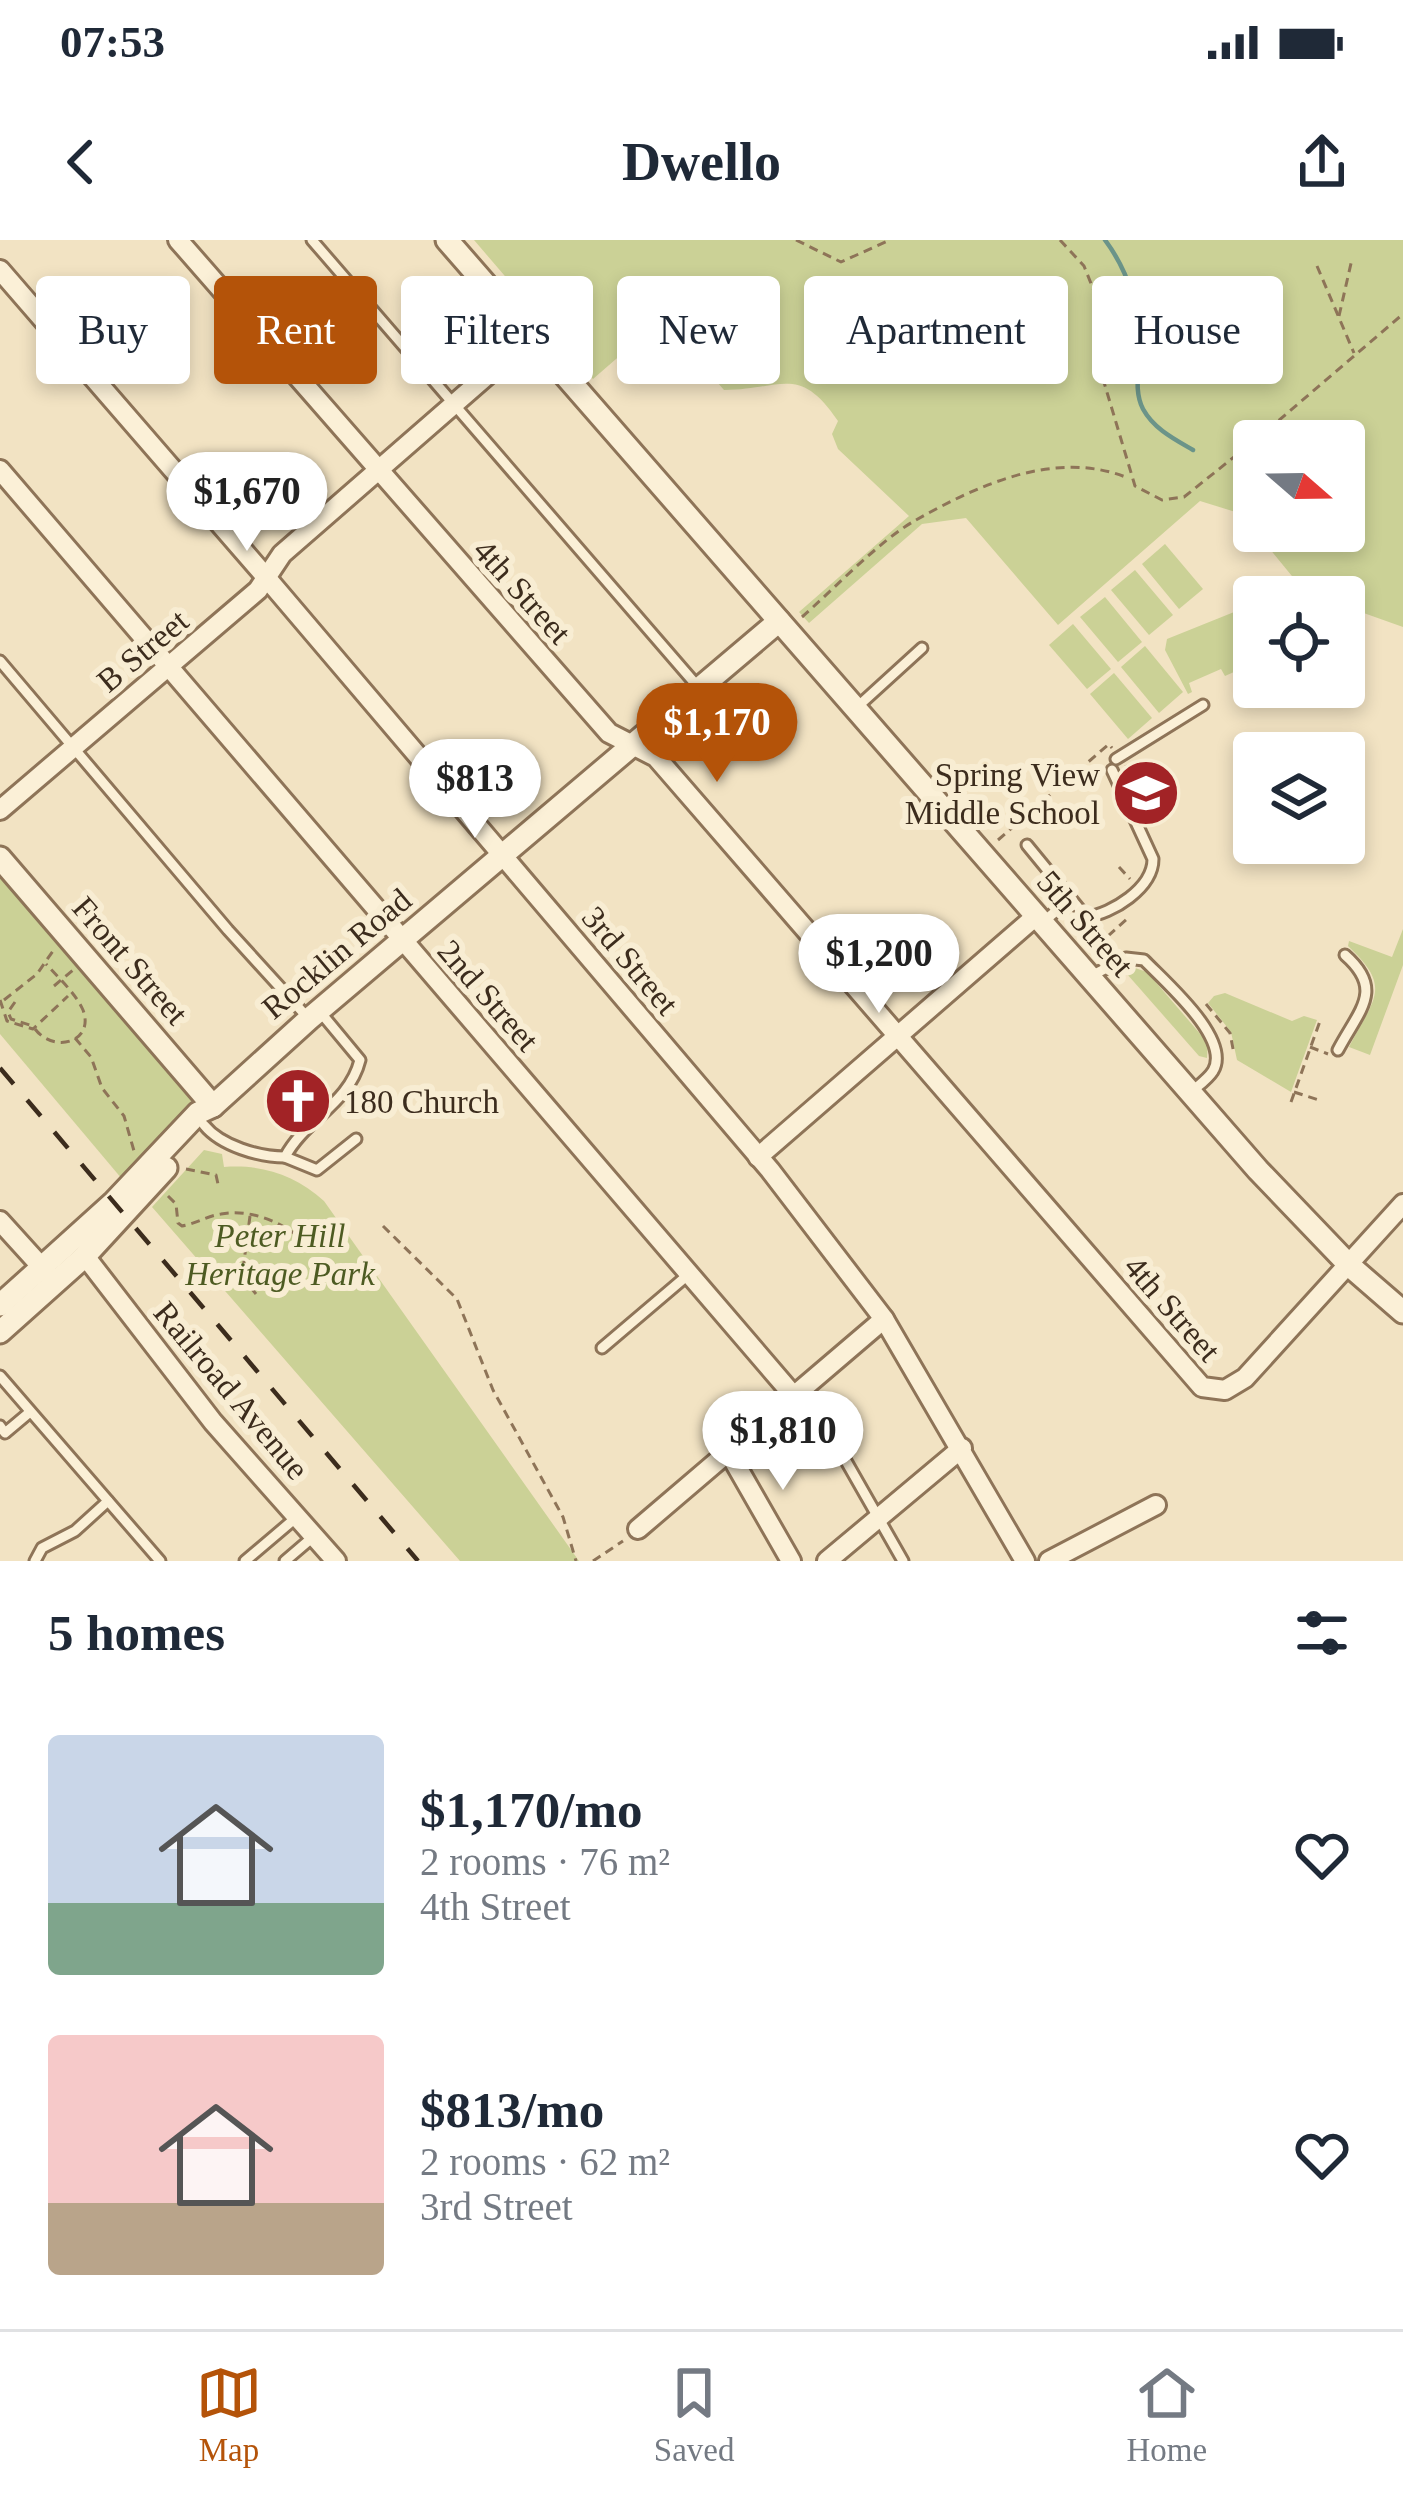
<!DOCTYPE html>
<html lang="en">
<head>
<meta charset="utf-8">
<style>
	body { margin:0; font-family:"Times New Roman",serif; background:#f6f6f7; color:#1f2937; height:100vh; display:flex; flex-direction:column; font-size:45px; white-space:nowrap }
	* { box-sizing:border-box; margin:0 }
	p { font-size:39px; color:#747a83 }
	.icon { flex:none; width:66px; height:66px; fill:none; stroke:currentColor; stroke-width:2; stroke-linecap:round; stroke-linejoin:round }
	.map { position:relative; height:1321px; overflow:hidden }
	.side { display:flex; flex-direction:column; background:#fff; flex:1 }
	.side>* { flex:none }
	.hud { position:absolute; left:36px; top:36px; width:1332px; height:108px; display:flex; gap:24px }
	.needle { width:78px; rotate:110deg }
	.controls { position:absolute; left:1233px; top:180px; display:grid; gap:24px }
	.controls a { display:grid; place-items:center; width:132px; height:132px; border-radius:12px; background:#fff; box-shadow:0 6px 18px #0003; font-size:60px }
	.price { position:absolute; translate:-50% -102px; padding:0 27px; border-radius:42px; background:#fff; color:#222; font-size:39px; line-height:78px; filter:drop-shadow(0 3px 6px #0008) }
	.price::after { content:''; position:absolute; left:50%; top:72px; width:36px; height:27px; margin-left:-18px; background:inherit; clip-path:polygon(0 0,100% 0,50% 100%) }
	.price.selected { background:#b45309; color:#fff }
	ul { padding:0; list-style:none }
	li { display:flex; align-items:center; gap:36px; height:300px; padding:0 48px }
	li span { display:grid; place-items:center; flex:none; width:336px; height:240px; border-radius:12px; color:#555 }
	li>.icon { margin-inline-start:auto }
	span .icon { width:144px; height:144px; fill:#fffc; stroke-width:1 }
	li b { font-size:51px }
	h2 { display:flex; justify-content:space-between; align-items:center; height:144px; padding:0 48px; font-size:51px }
	.chip { padding:0 42px; border-radius:12px; background:#fff; box-shadow:0 6px 18px #0003; font-size:42px; line-height:108px }
	.chip.selected { background:#b45309; color:#fff }
	.status { display:flex; justify-content:space-between; align-items:center; height:84px; padding:0 60px; background:#fff; direction:ltr }
	.status svg { height:33px; fill:currentColor }
	header { display:flex; justify-content:space-between; align-items:center; height:156px; padding:0 48px; background:#fff; font-size:54px; font-weight:600 }
	.tab-bar { display:flex; justify-content:space-around; align-items:center; height:168px; border-top:3px solid #e0e1e3; background:#fff; font-size:33px; color:#747a83 }
	.tab-bar a { display:grid; justify-items:center; gap:6px }
	.tab-bar .selected { color:#b45309 }
	.map>svg:first-child { display:block }
	.green { fill:#cbd196 }
	.lines { fill:none; stroke-linecap:round; stroke-linejoin:round }
	.stream { stroke:#6b9489; stroke-width:4.5 }
	.service-casing { stroke:#8e7458; stroke-width:15 }
	.minor-casing { stroke:#8e7458; stroke-width:24 }
	.tertiary-casing { stroke:#8e7458; stroke-width:27 }
	.path { stroke:#8e7458; stroke-width:3; stroke-dasharray:9 6; stroke-linecap:butt }
	.service { stroke:#fbf0d7; stroke-width:9 }
	.minor { stroke:#fbf0d7; stroke-width:18 }
	.tertiary { stroke:#fbf0d7; stroke-width:21 }
	.rail { stroke:#3c2c1d; stroke-width:4.5; stroke-dasharray:21 21; stroke-linecap:butt }
	.labels { text-anchor:middle; stroke-width:12; stroke-linejoin:round; paint-order:stroke }
	.street-label { font-size:33px; fill:#3c2c1d; stroke:#f8edd3 }
	.poi-label { font-size:33px; fill:#3c2c1d; stroke:#f8edd3; text-anchor:end }
	.park-label { font-size:33px; font-style:italic; fill:#4d5b22; stroke:#f8edd3 }
</style>
</head>
<body>
<div class="status"><b>07:53</b><svg viewBox="0 0 49 12"><path d="M0 12V9h3v3zM5 12V6h3v6zM10 12V3h3v9zM15 12V0h3v12zM26 1h20v11H26zM47 4h2v5h-2z"/></svg></div>
<header><svg class="icon" aria-label="back" viewBox="0 0 24 24"><path d="M15 5l-7 7 7 7"/></svg>Dwello<svg class="icon" aria-label="share" viewBox="0 0 24 24"><path d="M12 15V3M7 8l5-5 5 5M5 13v7h14v-7"/></svg></header>
<div class="map">
<svg width="1403" height="1321" viewBox="0 0 1403 1321">
	<rect width="100%" height="100%" fill="#f2e3c3"/>
	<g class="green">
		<path d="M474 0H1403V387L1344 366V357H1292L1289 350 1295 348 1296 341 1255 291H1344V201H1254V290L1242 274 1200 261 1058 385 966 278 922 284 809 383 799 372 909 276 838 209 832 194 838 181C799 123 781 150 724 150L662 79 593 139Z"/>
		<polygon points="1165,304 1203,349 1179,369 1142,324"/>
		<polygon points="1135,330 1173,375 1149,395 1111,350"/>
		<polygon points="1105,357 1142,402 1118,422 1080,377"/>
		<polygon points="1254,364 1254,391 1247,394 1254,410 1254,423 1225,436 1221,429 1189,443 1192,452 1188,454 1165,410 1167,399"/>
		<polygon points="1073,384 1111,429 1087,449 1049,405"/>
		<polygon points="1145,406 1183,452 1159,473 1121,427"/>
		<polygon points="1114,433 1152,478 1128,499 1090,454"/>
		<polygon points="0,634 193,859 122,939 0,794"/>
		<path d="M1403 689V725L1370 815 1349 807C1374 758 1393 748 1348 706L1349 701 1392 717Z"/>
		<polygon points="1132,727 1147,732 1208,803 1207,818 1199,816 1127,734"/>
		<polygon points="1225,753 1292,781 1304,776 1317,780 1291,852 1237,820 1231,792 1208,763 1214,756"/>
		<path d="M204 910 222 914 224 927C262 924 295 935 324 961L579 1321H460L152 967Z"/>
	</g>
	<g class="lines">
		<path class="stream" d="M1105 0C1131 35 1139 70 1139 114 1139 132 1134 152 1143 169 1154 189 1174 199 1193 210"/>
		<defs>
			<g id="service">
				<polyline points="312,0 699,448"/>
				<polyline points="0,421 228,690 309,779"/>
				<polyline points="855,469 922,408"/>
				<polyline points="1116,519 1203,465"/>
				<path d="M1027 605 1086 677C1112 674 1153 648 1153 619L1112 530"/>
				<polyline points="1042,683 1070,659"/>
				<path d="M1089 737 1126 718 1144 720C1165 742 1232 799 1213 831 1208 839 1198 846 1191 852"/>
				<path d="M1338 810C1359 770 1385 750 1345 715"/>
				<path d="M204 885C221 906 259 917 285 917 305 879 349 864 360 820L321 773"/>
				<polyline points="285,917 317,930 356,899"/>
				<polyline points="602,1108 689,1034"/>
				<polyline points="0,1136 160,1321"/>
				<polyline points="800,1150 826,1186 903,1321"/>
				<polyline points="0,1186 5,1193 30,1172"/>
				<polyline points="35,1321 42,1308 75,1291 108,1261"/>
				<polyline points="245,1321 298,1276"/>
				<polyline points="285,1321 313,1297"/>
			</g>
			<g id="minor">
				<polyline points="178,0 609,493 656,517 1202,1147 1225,1150 1245,1138 1403,964"/>
				<polyline points="0,30 265,336 770,930 884,1079 1025,1321"/>
				<polyline points="0,230 793,1155"/>
				<polyline points="0,570 258,350 282,314 530,98"/>
				<polyline points="758,917 1036,676"/>
				<polyline points="0,981 48,1034"/>
				<polyline points="85,1016 213,1182 336,1321"/>
				<polyline points="728,1211 791,1321"/>
				<polyline points="638,1289 884,1079"/>
				<polyline points="827,1321 962,1208"/>
				<polyline points="1049,1321 1156,1265"/>
			</g>
			<g id="tertiary">
				<polyline points="447,0 1258,930 1350,1026 1403,1072"/>
				<polyline points="0,618 213,866"/>
				<polyline points="0,1065 114,962 198,873 213,866 309,779 779,381"/>
				<polyline points="0,1092 85,1016 166,928"/>
			</g>
		</defs>
		<use href="#service" class="service-casing"/>
		<use href="#minor" class="minor-casing"/>
		<use href="#tertiary" class="tertiary-casing"/>
		<g class="path">
			<polyline points="796,0 841,22 890,0"/>
			<polyline points="1060,0 1084,26 1096,56 1103,139 1135,246 1162,260 1184,257 1254,201"/>
			<polyline points="1317,26 1354,113"/>
			<polyline points="1339,76 1352,19"/>
			<polyline points="1256,200 1403,74"/>
			<polyline points="1287,352 1289,357"/>
			<path d="M802 377C835 348 880 300 916 280 980 244 1057 209 1128 238"/>
			<polyline points="1126,525 1136,547"/>
			<polyline points="998,600 1109,504 1112,508"/>
			<polyline points="1119,627 1130,639"/>
			<polyline points="1097,706 1128,678"/>
			<polyline points="54,746 73,730"/>
			<polyline points="0,760 7,781 33,789 68,756"/>
			<polyline points="4,760 37,734 55,708"/>
			<polyline points="15,762 8,772 11,779 33,786"/>
			<polyline points="1206,764 1230,793 1234,814"/>
			<path d="M35 789C54 814 95 802 83 770 76 754 58 737 46 724"/>
			<polyline points="75,798 91,817 102,848 124,876 134,911"/>
			<polyline points="1310,807 1328,814"/>
			<polyline points="1294,852 1319,860"/>
			<polyline points="1291,862 1320,781"/>
			<polyline points="186,929 216,935 218,944"/>
			<path d="M168 956 176 964 178 983 182 986C195 984 207 976 221 974 249 969 276 980 298 996"/>
			<polyline points="250,976 242,1037 256,1054"/>
			<polyline points="383,986 457,1059 493,1150 563,1277 576,1321"/>
			<polyline points="593,1321 623,1301"/>
		</g>
		<use href="#service" class="service"/>
		<use href="#minor" class="minor"/>
		<use href="#tertiary" class="tertiary"/>
		<polyline class="rail" points="0,828 418,1321"/>
	</g>
	<defs>
		<symbol id="school-disc" viewBox="-11 -11 22 22"><circle r="9.5" fill="#a22326" stroke="#f8edd3"/><path d="M0-5L7-2L0 1L-7-2ZM-4 1L0 2.5L4 1V4Q0 6-4 4Z" fill="#fff"/></symbol>
		<symbol id="church-disc" viewBox="-11 -11 22 22"><circle r="9.5" fill="#a22326" stroke="#f8edd3"/><path d="M-1.2-6h2.4v3.5h3.3v2.4h-3.3V6h-2.4V-.1h-3.3v-2.4h3.3Z" fill="#fff"/></symbol>
	</defs>
	<g fill-rule="evenodd">
		<use href="#school-disc" x="1108" y="515" width="76" height="76"/>
		<use href="#church-disc" x="260" y="823" width="76" height="76"/>
	</g>
	<g class="labels">
		<g class="street-label">
			<text transform="translate(523 351) rotate(48)" y="12">4th Street</text>
			<text transform="translate(142 410) rotate(-40)" y="12">B Street</text>
			<text transform="translate(1086 683) rotate(49)" y="12">5th Street</text>
			<text transform="translate(336 713) rotate(-40)" y="12">Rocklin Road</text>
			<text transform="translate(131 720) rotate(49)" y="12">Front Street</text>
			<text transform="translate(631 720) rotate(50)" y="12">3rd Street</text>
			<text transform="translate(489 755) rotate(49)" y="12">2nd Street</text>
			<text transform="translate(1173 1068) rotate(49)" y="12">4th Street</text>
			<text transform="translate(232 1150) rotate(50)" y="12">Railroad Avenue</text>
		</g>
		<g class="poi-label">
			<text x="1100" y="546">Spring View<tspan x="1100" dy="38">Middle School</tspan></text>
			<text x="344" y="873" text-anchor="start">180 Church</text>
		</g>
		<g class="park-label">
			<text x="280" y="1007">Peter Hill<tspan x="280" dy="38">Heritage Park</tspan></text>
		</g>
	</g>
</svg>
<div class="controls">
<a><svg class="needle" viewBox="-14 -14 28 28"><path d="M0-13l5 13h-10z" fill="#e53935"/><path d="M0 13l5-13h-10z" fill="#747a83"/></svg></a>
<a><svg class="icon" aria-label="locate" viewBox="0 0 24 24"><circle cx="12" cy="12" r="6"/><path d="M12 2v4M12 18v4M2 12h4M18 12h4"/></svg></a>
<a><svg class="icon" aria-label="layers" viewBox="0 0 24 24"><path d="M12 4l9 5-9 5-9-5zM3 14l9 5 9-5"/></svg></a>
</div>
<b class="price" style="left:247px;top:314px">$1,670</b>
<b class="price selected" style="left:717px;top:545px">$1,170</b>
<b class="price" style="left:475px;top:601px">$813</b>
<b class="price" style="left:879px;top:776px">$1,200</b>
<b class="price" style="left:783px;top:1253px">$1,810</b>
<div class="hud">
<a class="chip">Buy</a>
<a class="chip selected">Rent</a>
<a class="chip">Filters</a>
<a class="chip">New</a>
<a class="chip">Apartment</a>
<a class="chip">House</a>
</div>
</div>
<section class="side">
<h2>5 homes<svg class="icon" aria-label="filters" viewBox="0 0 24 24"><path d="M4 7h16M4 17h16"/><circle cx="9" cy="7" r="2"/><circle cx="15" cy="17" r="2"/></svg></h2>
<ul>
<li><span style="background:linear-gradient(#c9d6e8 70%,#7fa58c 0)"><svg class="icon" aria-label="home" viewBox="0 0 24 24"><path d="M3 11l9-7 9 7M6 9v11h12V9"/></svg></span><div><b>$1,170/mo</b><p>2 rooms · 76 m²</p><p>4th Street</p></div><svg class="icon" aria-label="heart" viewBox="0 0 24 24"><path d="M12 20l-8-8c-3-5 5-10 8-4 3-6 11-1 8 4z"/></svg></li>
<li><span style="background:linear-gradient(#f6c9c9 70%,#b9a48a 0)"><svg class="icon" aria-label="home" viewBox="0 0 24 24"><path d="M3 11l9-7 9 7M6 9v11h12V9"/></svg></span><div><b>$813/mo</b><p>2 rooms · 62 m²</p><p>3rd Street</p></div><svg class="icon" aria-label="heart" viewBox="0 0 24 24"><path d="M12 20l-8-8c-3-5 5-10 8-4 3-6 11-1 8 4z"/></svg></li>
</ul>
</section>
<nav class="tab-bar">
<a class="selected"><svg class="icon" aria-label="map" viewBox="0 0 24 24"><path d="M3 6l6-2 6 2 6-2v14l-6 2-6-2-6 2zM9 4v14M15 6v14"/></svg>Map</a>
<a><svg class="icon" aria-label="saved" viewBox="0 0 24 24"><path d="M7 4h10v16l-5-4-5 4z"/></svg>Saved</a>
<a><svg class="icon" aria-label="home" viewBox="0 0 24 24"><path d="M3 11l9-7 9 7M6 9v11h12V9"/></svg>Home</a>
</nav>
</body>
</html>
